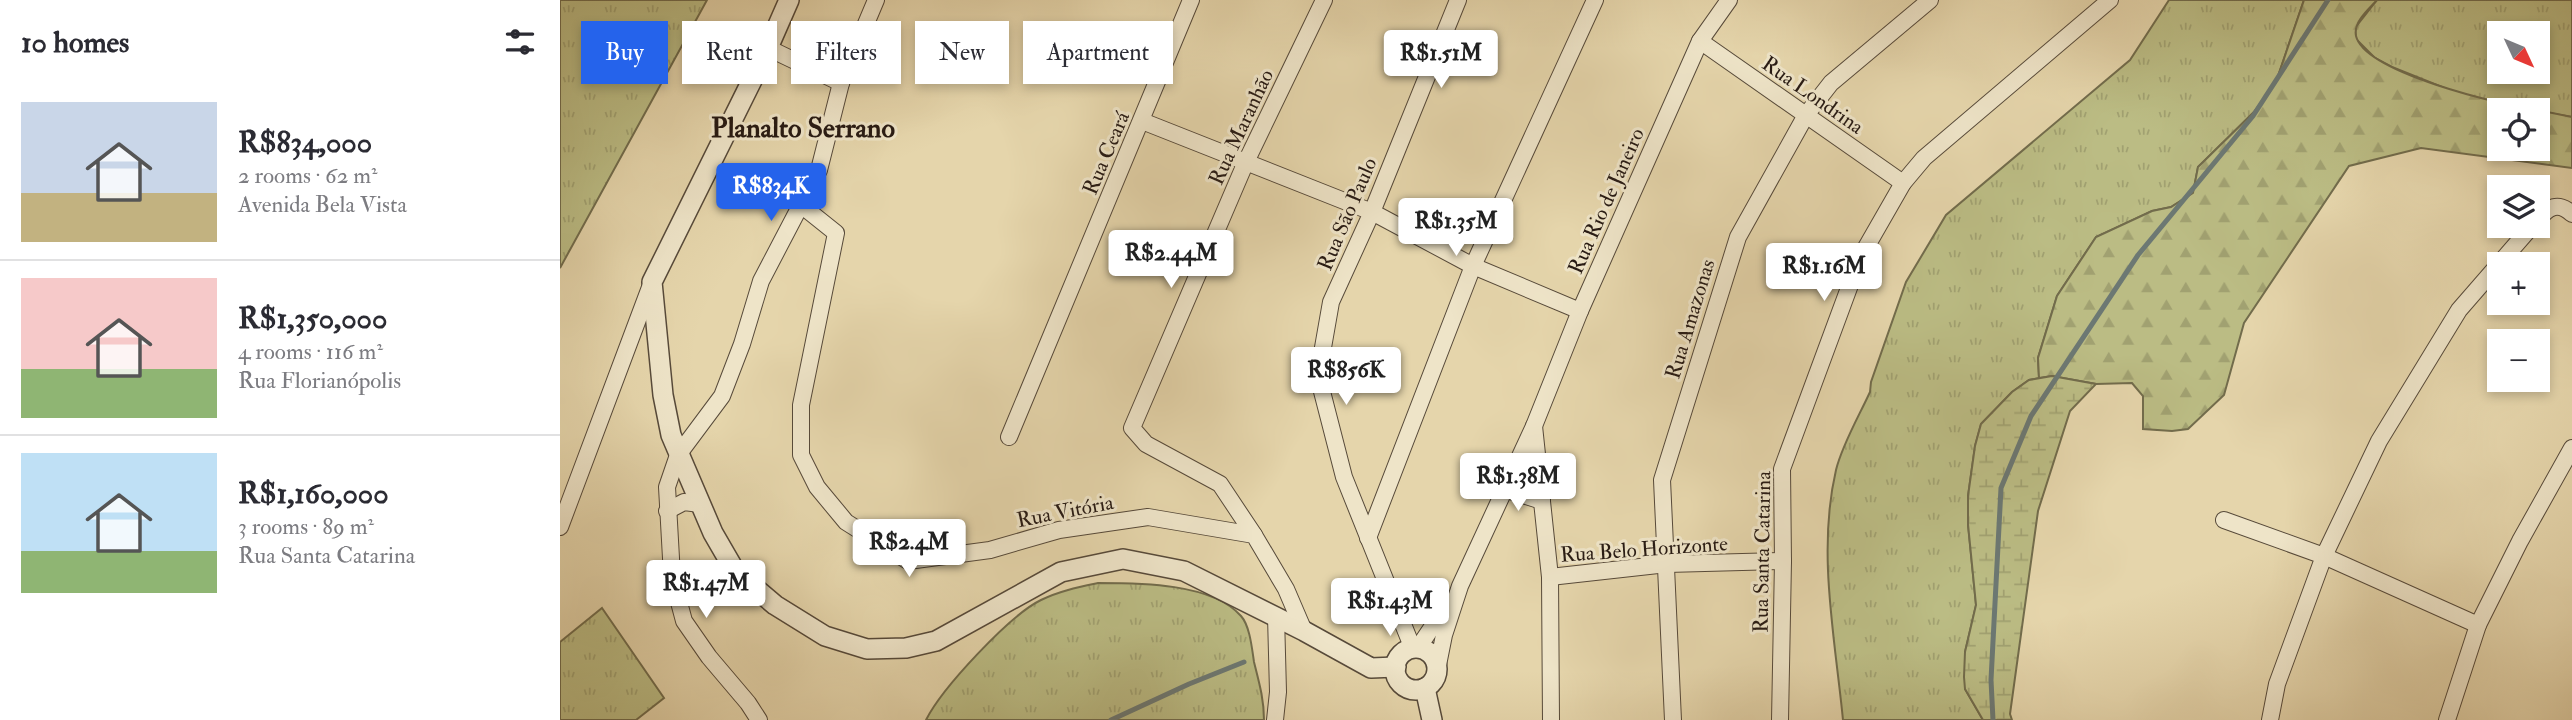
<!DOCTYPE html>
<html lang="en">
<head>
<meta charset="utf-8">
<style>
	body { margin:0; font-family:"IM FELL Double Pica",serif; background:#f2f2f3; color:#2b2b33; height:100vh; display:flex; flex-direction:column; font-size:26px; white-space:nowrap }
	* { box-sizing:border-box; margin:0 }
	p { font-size:23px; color:#7c7c81 }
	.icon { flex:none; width:38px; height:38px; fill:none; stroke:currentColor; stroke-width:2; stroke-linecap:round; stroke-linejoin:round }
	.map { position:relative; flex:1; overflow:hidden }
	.details { display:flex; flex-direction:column; background:#fff; width:560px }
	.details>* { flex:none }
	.top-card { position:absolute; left:21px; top:21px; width:665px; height:63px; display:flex; gap:14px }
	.needle { width:46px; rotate:134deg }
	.buttons { position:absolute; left:1927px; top:21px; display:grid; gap:14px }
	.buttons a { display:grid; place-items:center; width:63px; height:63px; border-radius:0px; background:#fff; box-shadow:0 4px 10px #0003; font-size:35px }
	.price { position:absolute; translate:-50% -60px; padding:0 16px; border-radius:7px; background:#fff; color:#222; font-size:23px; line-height:46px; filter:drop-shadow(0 2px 4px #0008) }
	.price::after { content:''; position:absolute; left:50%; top:42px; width:21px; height:16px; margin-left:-10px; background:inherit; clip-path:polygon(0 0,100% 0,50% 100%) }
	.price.on { background:#2563eb; color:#fff }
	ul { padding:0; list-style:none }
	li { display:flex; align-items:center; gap:21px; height:175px; padding:0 21px }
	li+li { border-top:2px solid #e1e1e2 }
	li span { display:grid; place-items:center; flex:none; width:196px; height:140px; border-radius:0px; color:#555 }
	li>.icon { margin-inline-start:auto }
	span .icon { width:84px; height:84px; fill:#fffc; stroke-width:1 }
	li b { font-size:30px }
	h2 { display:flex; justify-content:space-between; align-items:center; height:84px; padding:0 21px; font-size:30px }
	.tag { padding:0 24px; border-radius:0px; background:#fff; box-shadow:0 4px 10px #0003; font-size:24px; line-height:63px }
	.tag.on { background:#2563eb; color:#fff }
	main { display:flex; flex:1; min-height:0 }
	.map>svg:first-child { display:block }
	.grass { fill:url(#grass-tufts); stroke:#726c4c; stroke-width:2; fill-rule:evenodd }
	.forest { fill:url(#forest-firs); stroke:#726c4c; stroke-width:2 }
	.wetland { fill:url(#wetland-marsh); stroke:#726c4c; stroke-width:2 }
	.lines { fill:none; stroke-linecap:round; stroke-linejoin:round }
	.stream { stroke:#6c7873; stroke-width:5 }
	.minor-casing { stroke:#574a3a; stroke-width:18 }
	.tertiary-casing { stroke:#574a3a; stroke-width:22 }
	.minor { stroke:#eee4c8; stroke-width:16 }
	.tertiary { stroke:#eee4c8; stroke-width:19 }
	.labels { text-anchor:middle; stroke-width:6; stroke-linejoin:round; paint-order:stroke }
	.street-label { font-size:21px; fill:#281b14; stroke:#eee4c8 }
	.district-label { font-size:28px; font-weight:bold; fill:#281b14; stroke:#eee4c8 }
</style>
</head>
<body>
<main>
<section class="details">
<h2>10 homes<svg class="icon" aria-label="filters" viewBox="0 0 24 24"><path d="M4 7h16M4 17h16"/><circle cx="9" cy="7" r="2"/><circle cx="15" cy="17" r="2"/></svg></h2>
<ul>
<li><span style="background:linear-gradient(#c9d6e8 65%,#c2b280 0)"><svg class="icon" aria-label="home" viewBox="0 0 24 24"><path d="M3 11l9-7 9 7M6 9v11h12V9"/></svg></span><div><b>R$834,000</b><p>2 rooms · 62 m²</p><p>Avenida Bela Vista</p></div></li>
<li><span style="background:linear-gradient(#f6c9c9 65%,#8fb573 0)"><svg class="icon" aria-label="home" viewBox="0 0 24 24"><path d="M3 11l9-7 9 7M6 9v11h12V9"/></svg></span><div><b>R$1,350,000</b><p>4 rooms · 116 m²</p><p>Rua Florianópolis</p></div></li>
<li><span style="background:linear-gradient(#bfe0f5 70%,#8fb573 0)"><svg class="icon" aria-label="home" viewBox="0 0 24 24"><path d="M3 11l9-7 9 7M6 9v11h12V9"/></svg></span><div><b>R$1,160,000</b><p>3 rooms · 89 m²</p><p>Rua Santa Catarina</p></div></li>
</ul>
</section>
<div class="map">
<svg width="2012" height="720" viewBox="0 0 2012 720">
	<defs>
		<pattern id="grass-tufts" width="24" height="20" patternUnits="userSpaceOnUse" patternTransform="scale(1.75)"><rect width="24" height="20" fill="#bbbc84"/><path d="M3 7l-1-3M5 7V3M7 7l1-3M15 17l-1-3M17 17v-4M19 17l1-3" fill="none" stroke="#a1a171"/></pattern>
		<pattern id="forest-firs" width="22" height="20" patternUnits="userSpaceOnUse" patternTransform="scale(1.75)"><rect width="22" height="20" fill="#bbbc84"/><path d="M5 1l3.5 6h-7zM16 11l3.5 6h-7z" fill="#a1a171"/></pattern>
		<pattern id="wetland-marsh" width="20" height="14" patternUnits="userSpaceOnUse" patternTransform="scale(1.75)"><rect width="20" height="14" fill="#bbbc84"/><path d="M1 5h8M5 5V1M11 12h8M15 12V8" fill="none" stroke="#a1a171"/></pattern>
	</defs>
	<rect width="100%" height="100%" fill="#e5d5ab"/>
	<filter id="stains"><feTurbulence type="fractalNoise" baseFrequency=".00286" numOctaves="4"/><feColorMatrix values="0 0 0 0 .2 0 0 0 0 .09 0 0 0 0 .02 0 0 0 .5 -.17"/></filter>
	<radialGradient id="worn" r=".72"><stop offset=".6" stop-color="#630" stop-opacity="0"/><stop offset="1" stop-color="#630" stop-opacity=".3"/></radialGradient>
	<g class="grass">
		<polygon points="0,0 147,0 0,268"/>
		<path d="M1609 0H1744L1716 82 1694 112 1638 167 1633 193 1611 207 1592 211 1536 237 1497 296 1478 358 1479 378 1469 380 1452 392 1421 424 1415 446 1408 496V525L1416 605 1405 652V689L1423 720H1283C1275 638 1257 551 1276 470 1282 445 1299 416 1310 392L1311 382 1346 282 1386 215 1570 60Z"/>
		<path d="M1817 0H2012V117L1927 102 1892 91 1832 67 1815 58 1796 39 1795 28ZM1939 33H1978V72H1939Z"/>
		<path d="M538 583C580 583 652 583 681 616 690 626 692 649 694 662 699 682 704 699 704 720H366C382 688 450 615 481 600 499 591 519 587 538 583Z"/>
		<polygon points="42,608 104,698 76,720 0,720 0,642"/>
	</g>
	<path class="forest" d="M1744 0H1817C1809 9 1793 22 1796 36 1805 73 1942 105 1977 110H1939V149H1978V110L2012 117V168L1861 148 1789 166 1684 323 1664 395 1628 429 1612 431 1583 429V396L1572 383 1536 384 1492 376 1479 378 1478 358 1497 296 1536 237 1592 211 1611 207 1633 193 1638 167 1694 112 1716 82Z"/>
	<polygon class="wetland" points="1492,376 1536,384 1510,411 1478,511 1450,714 1452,720 1423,720 1405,689 1404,677 1405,652 1416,605 1408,524 1408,496 1415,446 1421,424 1452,392 1469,380"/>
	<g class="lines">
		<g class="stream">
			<polyline points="551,720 629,684 684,662"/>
			<polyline points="1433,720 1431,680 1441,488 1471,416 1578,255 1693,116 1768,0"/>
		</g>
		<defs>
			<g id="minor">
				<polyline points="1140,41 1343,183"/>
				<polyline points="208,48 281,83"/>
				<polyline points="582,121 812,212 913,266 1020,311"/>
				<polyline points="241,205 276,233 241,405 241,455 257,487 286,522 348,561 430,550 499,530 588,517 694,535 726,589 744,631"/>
				<path d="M1978 220C1988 207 1998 201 2012 214"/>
				<polyline points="974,426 990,577 991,720"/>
				<polyline points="449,437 631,0"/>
				<polyline points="944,489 982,501"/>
				<polyline points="107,511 124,502 140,504"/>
				<polyline points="1664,520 1764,556 1918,625"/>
				<polyline points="0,527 92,282"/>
				<polyline points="694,535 660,484 586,444 572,428 685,164 764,0"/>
				<polyline points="808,538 913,266 1035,0"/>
				<polyline points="990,577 1107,564 1223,561"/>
				<polyline points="858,648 889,602"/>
				<polyline points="853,649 784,477 758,376 771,302 812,212 898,0"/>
				<polyline points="877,670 884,635 900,586 974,426 1020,311 1140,41 1169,0"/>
				<polyline points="199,720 188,703 149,657 124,621 112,576 107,487 118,455 162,396 182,344 201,281 259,170 281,83 316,0"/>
				<polyline points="715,720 718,692 716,616"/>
				<polyline points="1113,720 1102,480 1178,237 1246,115 1271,83 1370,0"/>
				<polyline points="1220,720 1223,561 1222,469 1300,258 1343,183 1364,158 1550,0"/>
				<polyline points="1710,720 1717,684 1764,556 1819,441 1899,310 1972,226"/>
				<polyline points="1887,720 1918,625 1960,541 2012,448"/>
			</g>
			<g id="tertiary">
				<polyline points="229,0 208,48 92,282 103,395 111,435 153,533 175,571 215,605 265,636 307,649 346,648 376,641 501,572 563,559 624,571 744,631 811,668 836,667"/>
				<circle cx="856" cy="669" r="21"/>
				<polyline points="865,688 872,720"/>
			</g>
		</defs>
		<use href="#minor" class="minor-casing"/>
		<use href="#tertiary" class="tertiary-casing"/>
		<use href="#minor" class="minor"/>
		<use href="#tertiary" class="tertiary"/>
	</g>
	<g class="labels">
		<g class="street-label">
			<text transform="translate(1253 95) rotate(35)" y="7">Rua Londrina</text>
			<text transform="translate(681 127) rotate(-65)" y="7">Rua Maranhão</text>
			<text transform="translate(546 153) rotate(-67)" y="7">Rua Ceará</text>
			<text transform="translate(1046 201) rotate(-66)" y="7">Rua Rio de Janeiro</text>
			<text transform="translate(787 214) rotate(-67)" y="7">Rua São Paulo</text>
			<text transform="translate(1130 319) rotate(-73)" y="7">Rua Amazonas</text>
			<text transform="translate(505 511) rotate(-11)" y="7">Rua Vitória</text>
			<text transform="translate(1084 549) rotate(-4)" y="7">Rua Belo Horizonte</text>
			<text transform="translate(1202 552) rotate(-89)" y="7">Rua Santa Catarina</text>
		</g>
		<g class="district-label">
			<text x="243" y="137">Planalto Serrano</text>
		</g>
	</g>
	<rect width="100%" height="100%" filter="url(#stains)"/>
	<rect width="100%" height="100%" fill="url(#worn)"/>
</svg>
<div class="buttons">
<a><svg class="needle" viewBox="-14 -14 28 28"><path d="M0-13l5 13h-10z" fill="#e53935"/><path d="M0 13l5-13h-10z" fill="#7c7c81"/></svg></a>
<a><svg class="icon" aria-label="locate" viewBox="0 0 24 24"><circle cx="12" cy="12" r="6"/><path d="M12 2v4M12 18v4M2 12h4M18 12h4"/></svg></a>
<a><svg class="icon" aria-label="layers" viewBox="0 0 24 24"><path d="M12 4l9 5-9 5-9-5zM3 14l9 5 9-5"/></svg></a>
<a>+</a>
<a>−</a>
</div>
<b class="price" style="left:881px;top:90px">R$1.51M</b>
<b class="price on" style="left:211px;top:223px">R$834K</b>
<b class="price" style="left:896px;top:258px">R$1.35M</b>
<b class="price" style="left:611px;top:290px">R$2.44M</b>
<b class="price" style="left:1264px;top:303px">R$1.16M</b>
<b class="price" style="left:786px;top:407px">R$856K</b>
<b class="price" style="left:958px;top:513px">R$1.38M</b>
<b class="price" style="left:349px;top:579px">R$2.4M</b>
<b class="price" style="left:146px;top:620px">R$1.47M</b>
<b class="price" style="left:830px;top:638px">R$1.43M</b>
<div class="top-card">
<a class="tag on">Buy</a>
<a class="tag">Rent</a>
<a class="tag">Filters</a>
<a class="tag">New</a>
<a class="tag">Apartment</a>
</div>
</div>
</main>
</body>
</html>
